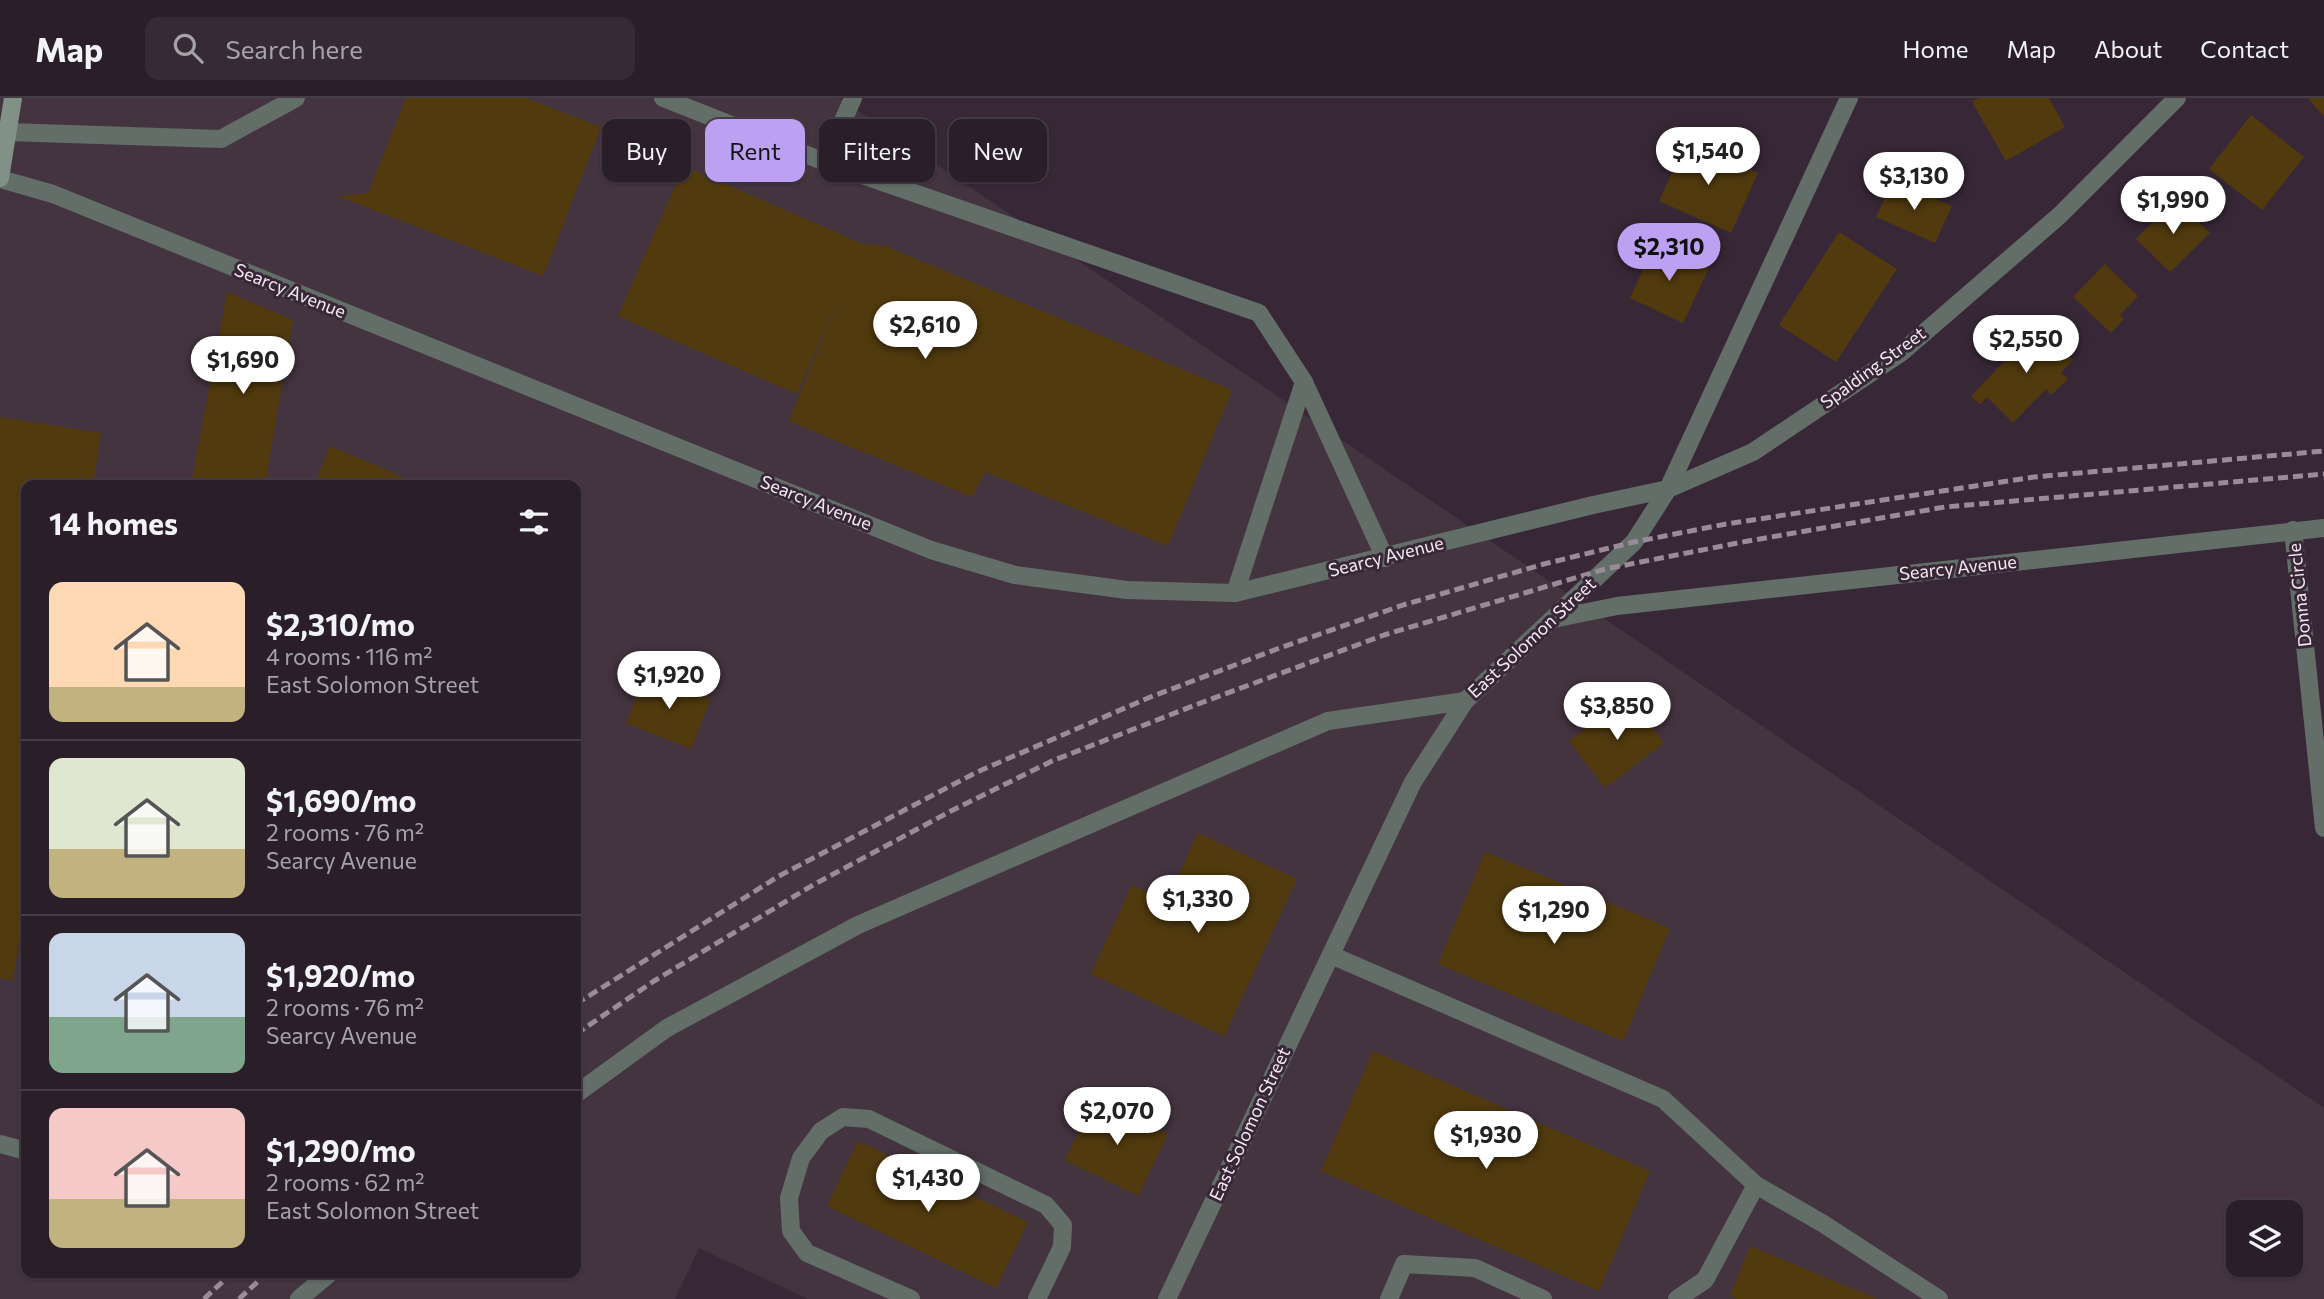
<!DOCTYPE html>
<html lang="en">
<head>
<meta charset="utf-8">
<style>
	body { margin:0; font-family:Commissioner,sans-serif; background:#362b35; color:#f1f3f6; height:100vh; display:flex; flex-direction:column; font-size:26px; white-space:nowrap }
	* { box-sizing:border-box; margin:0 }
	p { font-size:23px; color:#a5a2a8 }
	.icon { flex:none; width:38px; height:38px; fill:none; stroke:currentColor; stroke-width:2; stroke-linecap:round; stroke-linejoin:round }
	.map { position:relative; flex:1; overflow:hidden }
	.sheet { position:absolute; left:21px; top:382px; width:560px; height:798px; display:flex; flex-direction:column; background:#2a1e29; border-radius:14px; box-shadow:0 2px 5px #0004,0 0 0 2px #463c46 }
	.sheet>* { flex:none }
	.guide { position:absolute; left:602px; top:21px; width:665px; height:63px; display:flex; gap:14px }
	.controls { position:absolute; left:2226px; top:1102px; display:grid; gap:14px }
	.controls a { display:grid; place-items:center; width:77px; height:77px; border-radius:14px; background:#2a1e29; box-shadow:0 2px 5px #0004,0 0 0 2px #463c46; font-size:35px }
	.price { position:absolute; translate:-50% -60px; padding:0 16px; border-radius:24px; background:#fff; color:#222; font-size:23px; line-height:46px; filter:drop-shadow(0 2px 4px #0008) }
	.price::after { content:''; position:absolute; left:50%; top:42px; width:21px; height:16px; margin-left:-10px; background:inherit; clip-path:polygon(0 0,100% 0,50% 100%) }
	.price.current { background:#bca0f2; color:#111 }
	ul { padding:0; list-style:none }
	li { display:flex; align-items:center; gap:21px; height:175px; padding:0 28px }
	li+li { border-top:2px solid #463c46 }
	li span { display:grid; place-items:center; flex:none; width:196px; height:140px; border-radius:14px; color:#555 }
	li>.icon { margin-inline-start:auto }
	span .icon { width:84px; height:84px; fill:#fffc; stroke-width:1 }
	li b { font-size:30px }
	h2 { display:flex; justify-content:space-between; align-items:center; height:84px; padding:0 28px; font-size:30px }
	.chip { padding:0 24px; border-radius:14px; background:#2a1e29; box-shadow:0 2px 5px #0004,0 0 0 2px #463c46; font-size:24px; line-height:63px }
	.chip.current { background:#bca0f2; color:#111 }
	header { display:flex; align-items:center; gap:42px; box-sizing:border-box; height:98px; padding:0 35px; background:#2a1e29; border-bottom:2px solid #463c46 }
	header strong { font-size:33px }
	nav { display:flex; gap:38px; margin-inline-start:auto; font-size:24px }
	.search { width:490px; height:63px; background:#362b35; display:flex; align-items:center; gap:18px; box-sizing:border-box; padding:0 24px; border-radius:14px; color:#a5a2a8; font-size:26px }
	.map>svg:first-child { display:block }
	.industrial { fill:#44343f; fill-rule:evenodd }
	.building { fill:#513a0e }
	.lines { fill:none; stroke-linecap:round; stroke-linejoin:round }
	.service { stroke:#636e68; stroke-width:18 }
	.minor { stroke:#636e68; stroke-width:18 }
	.tertiary { stroke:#636e68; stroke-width:18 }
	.secondary { stroke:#819187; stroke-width:18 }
	.rail { stroke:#998c98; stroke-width:5; stroke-dasharray:10 5; stroke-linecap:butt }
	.labels { text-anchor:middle; stroke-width:6; stroke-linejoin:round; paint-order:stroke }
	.street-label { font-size:18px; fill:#f4e9f3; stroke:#382837 }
</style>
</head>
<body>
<header>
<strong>Map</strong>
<div class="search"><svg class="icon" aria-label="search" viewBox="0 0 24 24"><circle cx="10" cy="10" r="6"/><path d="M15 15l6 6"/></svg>Search here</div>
<nav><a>Home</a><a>Map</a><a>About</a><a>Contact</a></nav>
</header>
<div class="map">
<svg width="2324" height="1201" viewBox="0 0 2324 1201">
	<rect width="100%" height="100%" fill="#382837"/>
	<path class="industrial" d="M0 0H839L2324 1010V1201H808L699 1150 675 1201H0ZM26 387H576V1174H26ZM2238 1115H2291V1167H2238Z"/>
	<g class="building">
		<polygon points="406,0 526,0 601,29 543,178 338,98 368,95"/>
		<polygon points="1979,0 2049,0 2065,29 2006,63 1972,4"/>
		<polygon points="2308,0 2324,0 2324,19"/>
		<polygon points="2251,17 2304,59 2262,112 2209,71"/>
		<polygon points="1686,43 1758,75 1731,135 1659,103"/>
		<polygon points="684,68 863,146 885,148 1232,292 1168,448 985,374 972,399 789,323 842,193 797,296 618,218"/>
		<polygon points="1893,82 1952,108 1935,145 1876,119"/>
		<polygon points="2175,101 2210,135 2170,174 2136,141"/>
		<polygon points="1839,134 1897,171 1836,264 1779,227"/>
		<polygon points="1655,145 1709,170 1683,225 1630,200"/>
		<polygon points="2105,166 2138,198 2120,217 2124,221 2111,235 2073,199"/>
		<polygon points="227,194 293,222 265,387 191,387"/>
		<polygon points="2038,228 2073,262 2061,275 2068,281 2051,297 2046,291 2013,325 1987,299 1980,306 1971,298"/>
		<polygon points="0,319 101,335 93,387 26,387 26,797 13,882 0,880"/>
		<polygon points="330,348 422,387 314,387"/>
		<polygon points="646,575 711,601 691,651 626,625"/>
		<polygon points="1629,598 1664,645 1605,690 1569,643"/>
		<polygon points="1198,735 1297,781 1224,938 1091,876 1132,787 1167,803"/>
		<polygon points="1485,754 1670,830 1623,943 1438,866"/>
		<polygon points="1373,953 1650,1073 1599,1193 1321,1073"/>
		<polygon points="1095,1001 1168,1036 1138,1098 1065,1062"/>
		<polygon points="858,1043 1028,1124 996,1190 827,1108"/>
		<polygon points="1750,1148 1878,1201 1737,1201 1730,1198"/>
	</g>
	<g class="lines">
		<g class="service">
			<polyline points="663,0 825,64 1259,215 1304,284 1235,495"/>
			<polyline points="7,34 221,41 296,0"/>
			<polyline points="825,64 853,0"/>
			<polyline points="1304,284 1385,460"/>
			<polyline points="1331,857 1663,1001 1756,1087 1822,1125 1939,1201"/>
			<polyline points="576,996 667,930 858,827 1328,623 1465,603"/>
			<polyline points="0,1046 26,1053"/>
			<polyline points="299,1201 331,1174"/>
			<polyline points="911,1201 807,1155 791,1133 789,1100 801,1060 821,1033 843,1019 869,1021 1046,1107 1063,1127 1062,1149 1037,1201"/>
			<polyline points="1389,1201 1404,1166 1475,1170 1543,1201"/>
			<polyline points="1677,1201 1705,1182 1756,1087"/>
		</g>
		<g class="minor">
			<polyline points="2293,432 2324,730"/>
			<polyline points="1553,521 1617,508 2324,430"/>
			<polyline points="1167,1201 1413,684 1465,603 1634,444 1668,391 1849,0"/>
		</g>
		<polyline class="tertiary" points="0,81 53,96 931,452 1015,477 1030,479 1127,492 1235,495 1593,407 1668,391 1753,354 1902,254 2060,117 2177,0"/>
		<polyline class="secondary" points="0,80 13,0"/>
		<g class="rail">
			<polyline points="576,906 779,778 977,674 1148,600 1277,551 1403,507 1544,466 1634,444 1726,426 2034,379 2324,353"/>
			<polyline points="576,936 654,883 813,787 951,713 1052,663 1198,606 1384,537 1605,471 1748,443 1945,409 2324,376"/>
			<polyline points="204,1201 233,1174"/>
			<polyline points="239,1201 268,1174"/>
		</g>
	</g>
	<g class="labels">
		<g class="street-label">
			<text transform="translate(290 193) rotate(22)" y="6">Searcy Avenue</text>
			<text transform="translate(1873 270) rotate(-36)" y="6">Spalding Street</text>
			<text transform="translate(816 405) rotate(22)" y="6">Searcy Avenue</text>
			<text transform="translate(1386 459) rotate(-14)" y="6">Searcy Avenue</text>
			<text transform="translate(1958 470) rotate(-6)" y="6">Searcy Avenue</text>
			<text transform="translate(2300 497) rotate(-96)" y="6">Donna Circle</text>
			<text transform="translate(1532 540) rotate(-43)" y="6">East Solomon Street</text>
			<text transform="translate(1250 1026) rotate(-65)" y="6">East Solomon Street</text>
		</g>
	</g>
</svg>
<div class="controls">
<a><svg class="icon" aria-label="layers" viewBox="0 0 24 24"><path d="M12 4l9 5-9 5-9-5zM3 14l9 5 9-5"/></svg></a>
</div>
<b class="price" style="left:1708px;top:89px">$1,540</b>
<b class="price" style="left:1914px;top:114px">$3,130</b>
<b class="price" style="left:2173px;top:138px">$1,990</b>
<b class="price current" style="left:1669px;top:185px">$2,310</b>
<b class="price" style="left:925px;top:263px">$2,610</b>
<b class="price" style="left:2026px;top:277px">$2,550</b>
<b class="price" style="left:243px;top:298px">$1,690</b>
<b class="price" style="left:669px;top:613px">$1,920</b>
<b class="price" style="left:1617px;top:644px">$3,850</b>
<b class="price" style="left:1198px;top:837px">$1,330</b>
<b class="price" style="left:1554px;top:848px">$1,290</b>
<b class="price" style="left:1117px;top:1049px">$2,070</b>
<b class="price" style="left:1486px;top:1073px">$1,930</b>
<b class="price" style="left:928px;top:1116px">$1,430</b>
<div class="guide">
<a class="chip">Buy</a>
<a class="chip current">Rent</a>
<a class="chip">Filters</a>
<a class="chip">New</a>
</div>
<section class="sheet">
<h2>14 homes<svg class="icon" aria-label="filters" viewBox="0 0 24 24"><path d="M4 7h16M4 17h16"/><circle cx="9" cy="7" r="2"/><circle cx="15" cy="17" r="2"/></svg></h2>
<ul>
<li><span style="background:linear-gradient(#ffd9b3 75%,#c2b280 0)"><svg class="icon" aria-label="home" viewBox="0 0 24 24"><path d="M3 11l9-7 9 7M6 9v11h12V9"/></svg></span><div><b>$2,310/mo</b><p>4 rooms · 116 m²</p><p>East Solomon Street</p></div></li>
<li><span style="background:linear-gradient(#dfe7d0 65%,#c2b280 0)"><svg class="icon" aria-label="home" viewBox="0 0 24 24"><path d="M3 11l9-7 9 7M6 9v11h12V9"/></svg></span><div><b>$1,690/mo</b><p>2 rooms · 76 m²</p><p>Searcy Avenue</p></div></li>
<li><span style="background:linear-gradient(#c9d6e8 60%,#7fa58c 0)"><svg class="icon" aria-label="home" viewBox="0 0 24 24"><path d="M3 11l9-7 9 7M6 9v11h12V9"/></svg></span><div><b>$1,920/mo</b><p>2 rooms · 76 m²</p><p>Searcy Avenue</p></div></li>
<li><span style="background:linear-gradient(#f6c9c9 65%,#c2b280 0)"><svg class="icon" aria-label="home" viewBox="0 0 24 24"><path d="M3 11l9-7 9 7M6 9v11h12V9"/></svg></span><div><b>$1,290/mo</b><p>2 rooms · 62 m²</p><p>East Solomon Street</p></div></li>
</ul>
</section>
</div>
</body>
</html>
